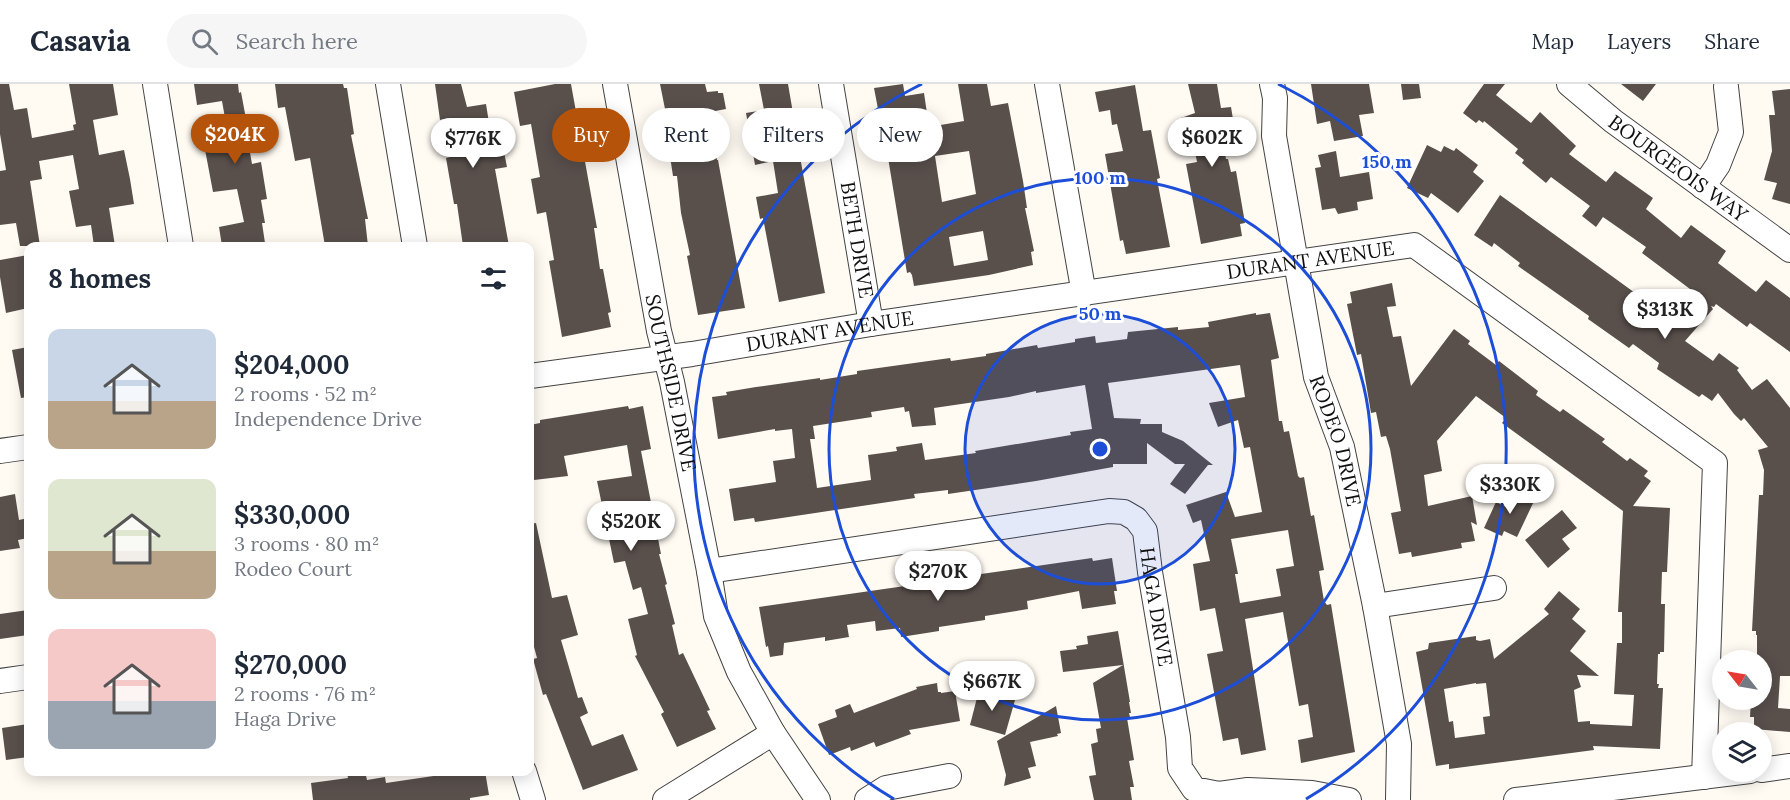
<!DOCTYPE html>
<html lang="en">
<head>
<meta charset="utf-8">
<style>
	body { margin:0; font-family:Lora,serif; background:#f6f6f7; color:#1f2937; height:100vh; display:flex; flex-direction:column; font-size:22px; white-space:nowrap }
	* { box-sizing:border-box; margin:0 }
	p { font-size:20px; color:#747a83 }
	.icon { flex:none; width:33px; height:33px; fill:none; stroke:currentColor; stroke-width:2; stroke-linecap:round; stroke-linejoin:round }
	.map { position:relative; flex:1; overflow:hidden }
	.details { position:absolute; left:24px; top:158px; width:510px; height:534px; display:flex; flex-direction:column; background:#fff; border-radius:12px; box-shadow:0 3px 15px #0003 }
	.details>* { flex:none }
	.hud { position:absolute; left:552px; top:24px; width:570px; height:54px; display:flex; gap:12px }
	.needle { width:39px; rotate:301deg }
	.controls { position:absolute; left:1712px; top:566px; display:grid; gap:12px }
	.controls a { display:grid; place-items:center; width:60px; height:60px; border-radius:50%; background:#fff; box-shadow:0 3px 15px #0003; font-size:30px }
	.price { position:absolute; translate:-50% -51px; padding:0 14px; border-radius:21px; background:#fff; color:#222; font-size:20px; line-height:39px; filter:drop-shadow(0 2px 3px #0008) }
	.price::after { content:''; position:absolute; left:50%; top:36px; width:18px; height:14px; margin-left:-9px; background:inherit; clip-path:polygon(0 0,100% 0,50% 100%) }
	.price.current { background:#b45309; color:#fff }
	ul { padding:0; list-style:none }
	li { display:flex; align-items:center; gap:18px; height:150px; padding:0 24px }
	li span { display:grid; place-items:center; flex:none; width:168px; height:120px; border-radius:12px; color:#555 }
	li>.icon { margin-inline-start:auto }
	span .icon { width:72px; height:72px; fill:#fffc; stroke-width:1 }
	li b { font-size:26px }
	h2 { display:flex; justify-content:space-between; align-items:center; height:72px; padding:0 24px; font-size:26px }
	.chip { padding:0 21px; border-radius:27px; background:#fff; box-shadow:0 3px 15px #0003; font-size:21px; line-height:54px }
	.chip.current { background:#b45309; color:#fff }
	header { display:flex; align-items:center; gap:36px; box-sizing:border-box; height:84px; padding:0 30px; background:#fff; border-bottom:2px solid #e0e1e3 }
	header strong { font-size:28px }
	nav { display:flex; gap:33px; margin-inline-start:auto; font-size:21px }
	.search { width:420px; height:54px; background:#f6f6f7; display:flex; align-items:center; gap:15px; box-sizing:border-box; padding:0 21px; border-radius:33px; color:#747a83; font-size:22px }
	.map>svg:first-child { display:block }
	.building { fill:#59504c; fill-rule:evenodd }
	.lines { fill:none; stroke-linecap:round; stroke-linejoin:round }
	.minor-casing { stroke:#434343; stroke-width:26 }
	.minor { stroke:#fff; stroke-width:24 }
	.ring { fill:none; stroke:#1d4ed8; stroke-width:3 }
	.labels { text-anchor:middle; stroke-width:6; stroke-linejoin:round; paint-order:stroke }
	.street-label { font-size:20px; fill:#101010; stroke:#fff }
	.centre { fill:#1d4ed8; stroke:#fff; stroke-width:3 }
	.ring-label { font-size:18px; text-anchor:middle; font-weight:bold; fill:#1d4ed8; stroke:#fff; stroke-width:6; stroke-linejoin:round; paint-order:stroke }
</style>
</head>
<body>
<header>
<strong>Casavia</strong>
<div class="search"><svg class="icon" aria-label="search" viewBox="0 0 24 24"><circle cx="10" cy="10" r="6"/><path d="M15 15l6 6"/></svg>Search here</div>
<nav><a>Map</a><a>Layers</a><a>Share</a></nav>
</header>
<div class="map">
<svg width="1790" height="716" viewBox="0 0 1790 716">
	<rect width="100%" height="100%" fill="#fffbf3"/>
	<g class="building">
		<polygon points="0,0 9,0 14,26 27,24 32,54 74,46 73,41 76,40 69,0 113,0 118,31 93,36 99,71 124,66 130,95 134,120 109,124 115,162 94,162 91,141 76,143 69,107 79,105 73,71 39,77 42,95 30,97 40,162 20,162 16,139 0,141 0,87 6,86 0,50"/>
		<polygon points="194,0 238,0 239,9 241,8 249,51 247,52 252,80 261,78 267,115 261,116 265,139 262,139 265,159 249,162 222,162 219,143 244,138 237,105 213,108 203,55 228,51 222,17 197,21"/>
		<polygon points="275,0 343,0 344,4 347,4 354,50 351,51 368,135 365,135 368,162 325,162 310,74 295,77 285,23 278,24"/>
		<polygon points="435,0 461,0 467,23 486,20 494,70 504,68 507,83 495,85 509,162 463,162 457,120 454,120 446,74 450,73 444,35 440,36"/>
		<polygon points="555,0 571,0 597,144 594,144 600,185 603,185 611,228 608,229 611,243 562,253 549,177 554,176 546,128 537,130 531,95 540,93 531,40 520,42 514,8"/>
		<polygon points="660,0 705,0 707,8 718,7 718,9 723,9 726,25 710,28 717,76 718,76 745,224 698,231 687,172 690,171 681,129 677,92 673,92 666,46 669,45"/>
		<polygon points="759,0 788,0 793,29 790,29 797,63 798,62 825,209 779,218 763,134 760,135 756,113 778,109 773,77 755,81 746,29 764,26"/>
		<path d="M903 0 905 12 924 9 929 43 964 37 958 0H987L991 22 1008 19 1023 97 1027 124H1025L1034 167 1031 168 1033 181 989 191 914 202 912 191 910 188 907 189 880 25H878L874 4ZM969 67 976 110 942 118 935 72ZM983 147 988 176 954 182 949 153Z"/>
		<polygon points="1188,0 1217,0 1221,24 1231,23 1234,41 1220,44 1226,75 1228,75 1231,88 1236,87 1245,139 1240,140 1242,152 1201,160 1186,80 1197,78 1191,47 1184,49 1181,34 1195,29"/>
		<polygon points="1311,0 1369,0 1374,29 1359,31 1363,52 1334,57 1330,37 1317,40"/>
		<polygon points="1401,0 1419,0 1421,14 1403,16"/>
		<polygon points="1484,0 1505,0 1496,11 1531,39 1540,28 1574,60 1576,62 1569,70 1606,98 1615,87 1653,114 1646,125 1681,154 1691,141 1726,167 1718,179 1756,208 1766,196 1790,214 1790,268 1750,239 1747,243 1716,220 1714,223 1711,222 1713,225 1685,257 1713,277 1719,269 1739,284 1737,286 1752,306 1767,295 1790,324 1790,592 1780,592 1778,624 1790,625 1790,648 1754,645 1754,633 1750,633 1751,615 1761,615 1761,576 1757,576 1757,551 1756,551 1756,547 1752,547 1759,411 1763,411 1764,386 1758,366 1768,363 1744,334 1741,337 1734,330 1718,309 1712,317 1702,310 1699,313 1657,285 1659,279 1633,260 1629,264 1588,235 1589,232 1518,182 1520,179 1494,159 1492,163 1474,151 1500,111 1671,235 1694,208 1642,169 1646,163 1603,133 1596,143 1582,132 1590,122 1551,93 1546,99 1522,79 1524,76 1515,69 1518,65 1484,37 1483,39 1479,36 1476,39 1463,29"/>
		<polygon points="1621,0 1656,0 1643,17"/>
		<polygon points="1135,1 1143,47 1151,46 1160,94 1157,95 1160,111 1170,163 1126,170 1123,156 1120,157 1105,70 1123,67 1117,40 1112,41 1110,26 1099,28 1095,8"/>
		<polygon points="1790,5 1790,120 1772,115 1777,99 1764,96 1772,67 1769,31 1775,31 1772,7"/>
		<polygon points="1427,61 1441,68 1444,62 1454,67 1456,64 1478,81 1473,88 1484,97 1458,129 1431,109 1428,114 1407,104"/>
		<polygon points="1336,67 1340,93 1369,88 1373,115 1357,118 1358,126 1338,130 1335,124 1322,126 1315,84 1321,83 1318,71"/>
		<polygon points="28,171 28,224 6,229 0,193 0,176"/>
		<path d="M1392 199 1396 222 1387 223 1393 253 1401 252 1411 302 1454 245 1470 257 1468 260 1496 281 1499 277 1538 307 1536 311 1560 328 1563 325 1605 355 1602 358 1627 377 1630 374 1648 387 1644 392 1651 397 1633 422 1670 424 1667 488H1662L1661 520H1665L1664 568H1660V570H1658L1657 600H1659L1658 604H1663L1660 665 1593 662 1594 666 1449 685V680L1436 682 1416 568 1428 565 1429 559 1476 552V556L1480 557 1490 555 1494 575 1549 530 1544 525 1559 507 1580 525 1572 535 1586 547 1570 567 1599 592 1577 591 1581 603 1574 606 1578 638 1590 637V640L1632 642 1634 611 1614 610 1617 559H1622V528H1618L1623 427 1502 339 1506 334 1476 312 1437 357 1442 387 1424 391 1428 422 1472 412 1477 441 1471 438 1475 457 1461 459 1462 464 1412 473 1411 468 1399 470 1391 429 1401 427 1390 365 1386 352 1381 353 1376 328 1371 329 1361 270 1357 271 1347 220 1352 219 1350 208ZM1476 599V600L1486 599 1490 632 1483 633 1485 650 1455 654 1453 637 1449 638 1444 605Z"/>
		<path d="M1256 229V231L1270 229 1279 274 1271 276 1279 337H1282L1284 348 1289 347 1298 392 1300 394 1304 393 1311 432 1314 431 1324 486 1319 487 1324 517 1327 521 1331 520 1355 668 1301 679 1298 656 1313 653 1308 620 1299 622 1283 528 1245 535 1266 666 1241 671 1238 654 1223 657 1207 570 1223 567 1215 524 1200 527 1193 480 1210 477 1201 436 1193 439 1186 421 1226 408 1235 433 1262 428 1250 363 1244 364 1238 336 1218 343 1209 319 1245 313 1240 281 1108 299 1114 334 1141 335 1140 340H1162V348L1183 357 1213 381H1208L1185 410 1170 400 1185 380H1175L1147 359V380H1113V383L1036 397 948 410V406L914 410 915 414 755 438 754 434 734 437 729 405 776 398 773 377 795 374 792 345 775 347V345L718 355 712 313 727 311 726 308 756 303 820 294V296L857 290V287L950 274 951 277 986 272V270L1037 261 1038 264 1075 258V255L1095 252 1096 259 1127 255 1128 248 1178 243V246L1209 243 1208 238ZM1085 301 1092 345 1070 348 1071 351 975 367 976 369 925 376 922 359 896 363 897 367 868 371 871 396 817 404 810 355H815L813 342 872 333 871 328 904 323 905 328 909 327 912 343 936 341 934 324 1009 313 1036 307V309ZM1288 446 1294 482 1276 485 1281 512 1240 519 1235 490H1238L1231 455Z"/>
		<polygon points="28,263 28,313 21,314 12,266"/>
		<polygon points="628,322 629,325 643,322 651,365 641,367 661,470 659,470 667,500 665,501 675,540 672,541 679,571 683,569 710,626 707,627 716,645 677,663 661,630 664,628 635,572 637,571 628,535 648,530 641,503 633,506 625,477 614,479 597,397 632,392 627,361 564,372 568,392 534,396 530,368 530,341 540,339 540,336"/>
		<polygon points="1514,406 1535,415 1517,453 1504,447 1502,452 1484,444 1496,418 1506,423"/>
		<polygon points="15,410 19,436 28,434 28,454 18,456 20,464 0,467 0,413"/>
		<polygon points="1562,426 1577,444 1562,455 1570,465 1548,484 1525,456"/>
		<polygon points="536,439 552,514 567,511 578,551 561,556 578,614 582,613 588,629 580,633 592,662 623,650 638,686 583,706 546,610 543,611 533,575 537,574 530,548 534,547 530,530 530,440"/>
		<polygon points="1092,474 1093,477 1112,474 1117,507 1114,507 1116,520 1082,525 1079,507 1027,517 1028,525 985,532 985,536 939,543 939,547 901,553 900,544 876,547 875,537 847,541 849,553 825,557 825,553 784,559 783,571 770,573 768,562 766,563 759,523 912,501 912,504 940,500 939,496"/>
		<polygon points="28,526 28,551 0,555 0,530"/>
		<polygon points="1118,547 1130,618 1129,618 1131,629 1129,629 1130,633 1127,634 1134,676 1129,677 1134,703 1130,703 1132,716 1094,716 1089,692 1096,691 1091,660 1098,658 1096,645 1101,644 1093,599 1123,581 1063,588 1060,567 1077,565 1076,562 1088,560 1087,552"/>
		<polygon points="937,599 938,608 941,608 941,609 955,607 960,637 909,646 911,650 876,663 874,658 851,667 850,663 829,671 818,640 837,633 835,626 850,620 854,629 917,605 916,603"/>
		<polygon points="979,606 1015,616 1005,651 970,641"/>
		<polygon points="1056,622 1061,649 1057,650 1058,652 1030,658 1036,682 1028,684 1031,694 1004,702 1006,691 997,657"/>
		<polygon points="28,640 28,673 6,676 2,644"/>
		<polygon points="358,687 365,687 367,696 385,693 386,699 447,690 447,687 485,687 489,711 470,714 470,716 313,716 311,699 348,694 347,689"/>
	</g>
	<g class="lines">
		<defs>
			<g id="minor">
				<polyline points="155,0 181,162"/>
				<polyline points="388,0 415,162"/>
				<path id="s1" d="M615 0 659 247 672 298 709 487 716 532 739 588 773 649 818 716"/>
				<path id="s2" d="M831 0 871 240"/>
				<polyline points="1047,0 1084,210"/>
				<path id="s3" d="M1272 0 1275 14 1274 52 1316 293 1342 363 1375 522 1399 660 1398 716"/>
				<path id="s4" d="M1569 0 1613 37 1790 166"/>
				<polyline points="1703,103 1718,81 1731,48 1726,3"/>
				<path id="s5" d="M530 292 692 270 871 240 1414 161 1715 379 1704 693"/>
				<polyline points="0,367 28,363"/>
				<path id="s6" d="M709 487 1109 427 1124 428 1136 435 1145 447 1150 488 1178 653 1180 684 1194 705 1219 710 1248 706 1312 709 1349 716"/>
				<polyline points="1375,522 1494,504"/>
				<polyline points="0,597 28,593"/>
				<polyline points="1761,686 1790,682"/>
				<polyline points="524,687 533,716"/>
				<polyline points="665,716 773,649"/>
				<polyline points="867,716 886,704 949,692"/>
				<polyline points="1516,716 1750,687"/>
			</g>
		</defs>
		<use href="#minor" class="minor-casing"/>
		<use href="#minor" class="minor"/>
	</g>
	<circle cx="1100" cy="365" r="135" fill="#1d4ed8" fill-opacity=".12"/>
	<g class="ring">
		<circle cx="1100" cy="365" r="135"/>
		<circle cx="1100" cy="365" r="271"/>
		<path d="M894 715A406 406 0 0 1 922 0M1278 0A406 406 0 0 1 1306 715"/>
	</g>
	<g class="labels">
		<g class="street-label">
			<text dy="7" stroke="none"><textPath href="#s4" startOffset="138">BOURGEOIS WAY</textPath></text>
			<text dy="7" stroke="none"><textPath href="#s2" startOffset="158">BETH DRIVE</textPath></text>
			<text dy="7" stroke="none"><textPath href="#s5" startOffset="789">DURANT AVENUE</textPath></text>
			<text dy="7" stroke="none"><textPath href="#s5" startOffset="303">DURANT AVENUE</textPath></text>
			<text dy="7" stroke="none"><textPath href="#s1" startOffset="304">SOUTHSIDE DRIVE</textPath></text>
			<text dy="7" stroke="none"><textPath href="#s3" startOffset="364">RODEO DRIVE</textPath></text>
			<text dy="7" stroke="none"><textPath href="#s6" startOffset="525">HAGA DRIVE</textPath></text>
		</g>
	</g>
	<circle cx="1100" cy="365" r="9" class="centre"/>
	<g class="ring-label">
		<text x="1387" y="84">150 m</text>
		<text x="1100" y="100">100 m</text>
		<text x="1100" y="236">50 m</text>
	</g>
</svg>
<div class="controls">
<a><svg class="needle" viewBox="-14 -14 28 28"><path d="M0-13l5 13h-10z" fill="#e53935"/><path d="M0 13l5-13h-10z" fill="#747a83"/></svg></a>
<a><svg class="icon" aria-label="layers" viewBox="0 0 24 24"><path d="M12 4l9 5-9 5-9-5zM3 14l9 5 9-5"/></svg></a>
</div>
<b class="price current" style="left:235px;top:81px">$204K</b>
<b class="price" style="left:1212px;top:84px">$602K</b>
<b class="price" style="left:473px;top:85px">$776K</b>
<b class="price" style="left:1665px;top:256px">$313K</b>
<b class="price" style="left:1510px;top:431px">$330K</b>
<b class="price" style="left:631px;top:468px">$520K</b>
<b class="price" style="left:938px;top:518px">$270K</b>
<b class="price" style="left:992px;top:628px">$667K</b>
<div class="hud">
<a class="chip current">Buy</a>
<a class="chip">Rent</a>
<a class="chip">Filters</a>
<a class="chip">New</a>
</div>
<section class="details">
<h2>8 homes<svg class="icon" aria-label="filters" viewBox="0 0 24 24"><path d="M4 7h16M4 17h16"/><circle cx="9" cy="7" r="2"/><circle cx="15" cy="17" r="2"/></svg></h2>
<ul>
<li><span style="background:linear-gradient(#c9d6e8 60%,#b9a48a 0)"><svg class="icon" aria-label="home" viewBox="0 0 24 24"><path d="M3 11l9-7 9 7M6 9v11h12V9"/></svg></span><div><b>$204,000</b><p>2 rooms · 52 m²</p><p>Independence Drive</p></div></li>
<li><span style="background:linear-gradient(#dfe7d0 60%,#b9a48a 0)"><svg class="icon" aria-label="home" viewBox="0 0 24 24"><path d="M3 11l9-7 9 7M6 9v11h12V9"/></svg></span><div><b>$330,000</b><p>3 rooms · 80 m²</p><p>Rodeo Court</p></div></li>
<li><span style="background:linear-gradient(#f6c9c9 60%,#9aa5b1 0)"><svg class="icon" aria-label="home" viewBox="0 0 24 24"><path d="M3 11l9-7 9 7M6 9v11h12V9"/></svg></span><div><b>$270,000</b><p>2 rooms · 76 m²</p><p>Haga Drive</p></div></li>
</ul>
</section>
</div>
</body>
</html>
